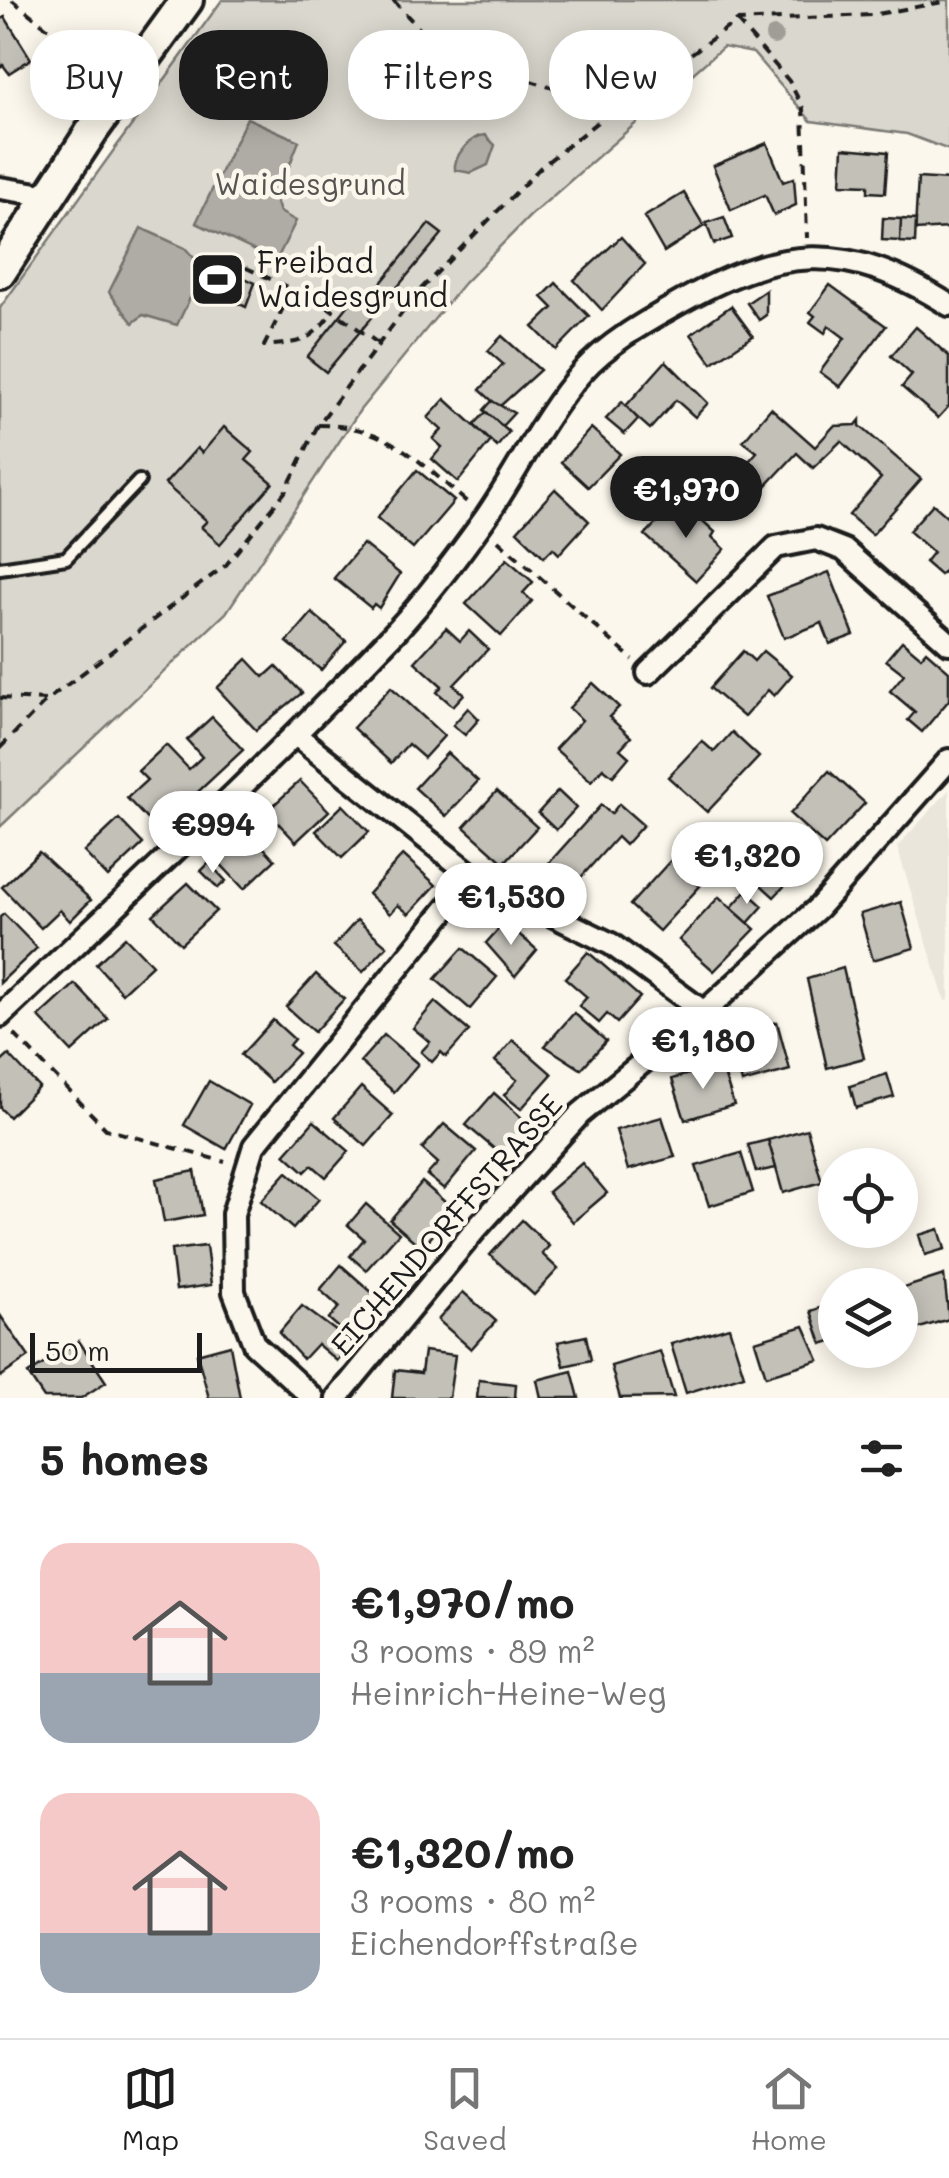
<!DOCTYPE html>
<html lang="en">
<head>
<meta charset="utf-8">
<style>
	body { margin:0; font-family:Mali,sans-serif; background:#f6f6f6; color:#222; height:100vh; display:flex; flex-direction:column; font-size:38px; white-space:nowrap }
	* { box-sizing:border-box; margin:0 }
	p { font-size:32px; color:#767676 }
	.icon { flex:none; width:55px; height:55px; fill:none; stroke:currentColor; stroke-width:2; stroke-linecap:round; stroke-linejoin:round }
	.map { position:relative; height:1398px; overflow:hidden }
	.panel { display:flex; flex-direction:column; background:#fff; flex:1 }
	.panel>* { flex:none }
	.hud { position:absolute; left:30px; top:30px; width:890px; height:90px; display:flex; gap:20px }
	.tools { position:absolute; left:818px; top:1148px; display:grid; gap:20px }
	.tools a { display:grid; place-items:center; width:100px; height:100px; border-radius:50%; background:#fff; box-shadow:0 5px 25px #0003; font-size:50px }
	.scale { position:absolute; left:30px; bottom:25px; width:172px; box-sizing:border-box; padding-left:10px; border:5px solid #1c1c1c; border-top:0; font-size:28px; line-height:35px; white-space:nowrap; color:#1c1c1c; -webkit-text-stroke:8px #fbf7ec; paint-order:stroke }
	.price { position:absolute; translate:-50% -85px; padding:0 22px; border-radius:35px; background:#fff; color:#222; font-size:32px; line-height:65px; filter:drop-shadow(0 2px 5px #0008) }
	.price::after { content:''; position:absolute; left:50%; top:60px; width:30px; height:22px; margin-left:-15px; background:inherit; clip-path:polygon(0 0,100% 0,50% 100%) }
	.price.on { background:#1c1c1c; color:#fff }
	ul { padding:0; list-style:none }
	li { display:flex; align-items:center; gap:30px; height:250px; padding:0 40px }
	li span { display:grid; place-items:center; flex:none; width:280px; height:200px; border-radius:30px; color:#555 }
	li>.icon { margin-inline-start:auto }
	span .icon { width:120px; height:120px; fill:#fffc; stroke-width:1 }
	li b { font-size:42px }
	h2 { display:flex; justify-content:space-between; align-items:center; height:120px; padding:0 40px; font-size:42px }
	.pill { padding:0 35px; border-radius:40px; background:#fff; box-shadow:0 5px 25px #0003; font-size:35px; line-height:90px }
	.pill.on { background:#1c1c1c; color:#fff }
	.tabs { display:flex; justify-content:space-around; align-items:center; height:140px; border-top:2px solid #e0e0e0; background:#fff; font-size:28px; color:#767676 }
	.tabs a { display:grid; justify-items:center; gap:5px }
	.tabs .on { color:#1c1c1c }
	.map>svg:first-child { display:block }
	.built { fill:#eae6dc }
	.green { fill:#dad7ce; stroke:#7b7a75; stroke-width:2.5 }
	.water { fill:#afaca5; stroke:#74726e; stroke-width:2.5 }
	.building { fill:#c3c0b8; stroke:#1c1c1c; stroke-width:2.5 }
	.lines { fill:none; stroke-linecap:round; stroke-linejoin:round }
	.service-casing { stroke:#1c1c1c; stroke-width:18 }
	.minor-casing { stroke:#1c1c1c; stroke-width:28 }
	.secondary-casing { stroke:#1c1c1c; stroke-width:38 }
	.path { stroke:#1c1c1c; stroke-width:4; stroke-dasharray:10 8; stroke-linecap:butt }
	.service { stroke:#fbf7ec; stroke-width:10 }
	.minor { stroke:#fbf7ec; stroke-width:20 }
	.secondary { stroke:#fbf7ec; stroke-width:30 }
	.tree { fill:#a09d97 }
	.labels { text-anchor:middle; stroke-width:9; stroke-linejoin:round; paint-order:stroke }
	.park-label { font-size:30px; fill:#555451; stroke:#fbf7ec }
	.poi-label { font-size:30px; fill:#1c1c1c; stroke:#fbf7ec; text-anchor:start }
	.street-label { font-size:30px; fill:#1c1c1c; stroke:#fbf7ec }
</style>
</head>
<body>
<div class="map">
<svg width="949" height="1398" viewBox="0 0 949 1398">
	<rect width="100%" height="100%" fill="#fbf7ec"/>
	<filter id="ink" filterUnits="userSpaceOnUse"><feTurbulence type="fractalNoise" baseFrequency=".01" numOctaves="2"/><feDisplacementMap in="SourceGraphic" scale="20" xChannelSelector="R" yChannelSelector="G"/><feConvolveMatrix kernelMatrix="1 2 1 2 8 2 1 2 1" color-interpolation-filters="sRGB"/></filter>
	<g filter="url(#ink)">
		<polygon class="built" points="949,790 949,1000 945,1001 897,847"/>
		<polygon class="green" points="222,0 949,0 949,150 907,134 811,121 753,53 723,47 530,216 464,283 360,410 226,613 0,827 0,308"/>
		<g class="water">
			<polygon points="247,118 299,141 276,200 280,212 296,221 276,261 196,223"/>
			<path d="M485 135 495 145 488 165 471 173 455 170C453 156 471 136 485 135Z"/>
			<polygon points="141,228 185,248 204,269 177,325 143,315 133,323 109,292"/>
		</g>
		<g class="building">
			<polygon points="5,17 31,59 9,73 3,65 0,67 0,20"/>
			<polygon points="67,63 83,76 60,106 44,92"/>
			<polygon points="767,143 783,182 794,178 796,205 774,215 765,195 731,210 713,166"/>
			<polygon points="843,148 888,152 885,193 868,192 868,185 841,184"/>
			<polygon points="918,178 949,180 949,228 915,230"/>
			<polygon points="684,193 704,226 664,252 644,217"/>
			<polygon points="724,217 732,238 714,244 706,223"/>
			<polygon points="883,218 902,219 900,241 882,240"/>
			<polygon points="901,219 916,220 915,243 900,242"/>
			<polygon points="429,224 442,234 326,372 307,357 363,287 372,294"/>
			<polygon points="621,237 645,264 602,310 574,280"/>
			<polygon points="222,267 255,283 246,307 210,290"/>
			<polygon points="556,283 589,316 556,350 533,327 553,308 542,297"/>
			<polygon points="830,285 886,326 840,387 820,372 845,338 829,326 825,333 810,322 815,316 810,312"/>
			<polygon points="766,290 766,315 759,320 747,303"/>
			<polygon points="731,306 753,336 712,363 691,334"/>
			<polygon points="916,327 949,356 949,406 938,418 902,387 912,375 891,356"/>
			<polygon points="502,336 540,370 499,407 480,390 503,364 488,351"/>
			<polygon points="666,361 708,403 695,417 676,400 650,429 625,407"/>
			<polygon points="445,399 491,441 458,482 432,459 442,447 433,439 442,430 428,418"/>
			<polygon points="492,401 514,413 502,426 484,410"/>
			<polygon points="622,402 638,419 624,434 606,419"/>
			<polygon points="771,408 815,447 834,426 856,425 860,420 860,426 921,479 872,535 849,515 881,478 841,441 813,468 797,453 764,488 741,470 757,452 743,441"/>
			<polygon points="486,412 509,432 497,447 474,425"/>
			<polygon points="224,427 253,452 246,460 273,483 220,544 201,527 207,521 165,484 197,448 202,453"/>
			<polygon points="591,428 620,454 588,487 561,462"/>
			<polygon points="417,470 454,501 413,549 377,518"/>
			<polygon points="555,489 589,521 559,554 553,548 544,557 517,531"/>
			<polygon points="674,504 687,516 692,511 715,532 712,537 725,549 696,581 645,535"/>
			<polygon points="933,504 949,518 949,566 940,575 925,562 933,552 909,531"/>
			<polygon points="363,544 400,574 379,608 374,604 371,608 334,578"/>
			<polygon points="507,559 533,582 523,593 532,601 501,636 466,604"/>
			<polygon points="829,572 854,635 830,644 822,623 784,638 767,596"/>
			<polygon points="312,613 346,641 321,670 287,642"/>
			<polygon points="446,628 460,641 469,631 488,649 454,685 464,694 453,706 437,692 442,686 415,662"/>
			<polygon points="902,641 921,657 926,651 949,671 949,700 922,732 908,720 915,712 890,691 904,674 886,660"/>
			<polygon points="743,651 754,661 763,651 792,675 774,696 768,690 744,717 710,688"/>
			<polygon points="247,659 264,677 276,666 302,693 256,730 217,688"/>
			<polygon points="593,683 619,707 609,717 631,737 620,749 629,757 613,776 603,768 591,781 555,749 582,720 569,708"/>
			<polygon points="391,687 444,736 424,758 408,744 391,763 353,728"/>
			<polygon points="468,708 479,719 465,735 453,725"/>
			<polygon points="212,717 243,750 157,830 127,798 147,780 138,771 166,745 189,769 202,757 187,740"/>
			<polygon points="732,732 759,757 707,812 668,777 702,741 714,752"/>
			<polygon points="447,753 478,781 446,816 415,788"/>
			<polygon points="829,771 865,803 825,846 790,814"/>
			<polygon points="300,781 329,811 296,842 267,811"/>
			<polygon points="497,791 537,827 504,863 464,827"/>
			<polygon points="558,791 576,808 556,830 538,813"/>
			<polygon points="619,804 643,825 625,845 617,837 574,885 549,863 601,805 611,814"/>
			<polygon points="343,805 369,832 342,858 316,831"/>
			<polygon points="119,819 143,844 108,877 84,852"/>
			<polygon points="245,827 275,860 244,889 214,857"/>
			<polygon points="771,835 804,865 774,897 741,867"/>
			<polygon points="798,843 815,859 807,868 790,852"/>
			<polygon points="39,852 91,900 70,921 60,910 41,928 2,887"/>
			<polygon points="403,855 436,885 409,914 398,905 390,914 368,894"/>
			<polygon points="671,860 700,886 659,931 630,905"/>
			<polygon points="209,863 226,881 218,888 201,871"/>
			<polygon points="188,883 216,911 181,944 153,915"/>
			<polygon points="746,891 763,906 748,923 731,908"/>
			<polygon points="719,897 755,929 714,971 679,940"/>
			<polygon points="901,902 914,948 873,960 860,914"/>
			<polygon points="4,914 37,948 0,983 0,917"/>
			<polygon points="357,920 387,946 363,972 334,946"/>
			<polygon points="505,922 537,950 515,976 486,943"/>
			<polygon points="125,937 152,965 122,993 96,964"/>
			<polygon points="463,948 497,977 470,1009 435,979"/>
			<polygon points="588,952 640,997 617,1023 607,1014 599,1023 579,1006 587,997 565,978"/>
			<polygon points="843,968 864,1058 827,1068 807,979"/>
			<polygon points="316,974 344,999 314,1032 286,1007"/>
			<polygon points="75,984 108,1019 72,1052 39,1017"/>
			<polygon points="435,1002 469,1031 446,1057 441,1052 432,1062 421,1052 430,1042 413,1028"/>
			<polygon points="574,1013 606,1041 581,1069 545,1046"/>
			<polygon points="273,1020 294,1039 289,1045 298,1053 271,1082 241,1055"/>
			<polygon points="777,1022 790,1070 742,1083 729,1035"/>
			<polygon points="384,1035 418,1064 394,1092 360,1062"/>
			<polygon points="513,1040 552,1074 521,1109 504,1095 517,1080 495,1061"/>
			<polygon points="9,1055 39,1087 9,1117 0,1108 0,1063"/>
			<polygon points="721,1064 734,1105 685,1120 672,1079"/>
			<polygon points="887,1074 894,1097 856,1108 850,1086"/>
			<polygon points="209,1081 250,1105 226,1149 184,1125"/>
			<polygon points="361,1087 393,1115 366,1146 334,1118"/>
			<polygon points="494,1093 531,1126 504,1157 466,1125"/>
			<polygon points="662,1117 675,1157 628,1170 616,1130"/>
			<polygon points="314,1121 349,1151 326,1177 312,1165 305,1172 285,1154"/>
			<polygon points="444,1124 476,1151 444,1189 427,1175 438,1163 422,1149"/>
			<polygon points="807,1129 822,1182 783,1193 768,1140"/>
			<polygon points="768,1140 776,1168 756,1172 748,1145"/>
			<polygon points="741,1153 753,1192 709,1206 696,1166"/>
			<polygon points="582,1163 607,1193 573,1222 548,1192"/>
			<polygon points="195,1171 203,1215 164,1222 156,1179"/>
			<polygon points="287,1172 319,1199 293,1229 261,1201"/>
			<polygon points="422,1182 454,1210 422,1248 390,1220"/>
			<polygon points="366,1204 399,1233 366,1270 350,1256 364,1239 348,1225"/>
			<polygon points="522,1220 549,1246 542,1254 558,1269 534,1295 490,1255"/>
			<polygon points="939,1229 945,1249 925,1255 919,1235"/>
			<polygon points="206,1246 211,1285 176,1290 171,1250"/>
			<polygon points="341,1265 376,1296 345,1333 329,1319 339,1307 320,1290"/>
			<polygon points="944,1275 949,1319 910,1331 900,1289"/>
			<polygon points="463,1292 496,1321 471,1349 438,1320"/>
			<polygon points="835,1303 835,1340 822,1344 811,1311"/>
			<polygon points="302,1306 352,1343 337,1361 317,1344 303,1359 279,1333"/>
			<polygon points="0,1315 29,1357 0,1377"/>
			<polygon points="804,1326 819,1360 766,1376 755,1341"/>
			<polygon points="729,1327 744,1375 686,1393 671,1344"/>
			<polygon points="586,1336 591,1360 564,1366 558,1342"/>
			<polygon points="79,1341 106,1382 81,1398 44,1398 28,1374"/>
			<polygon points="230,1345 240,1398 209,1398 197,1354"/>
			<polygon points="424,1351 455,1355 449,1398 392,1398 395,1370 421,1373"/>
			<polygon points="660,1351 674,1397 620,1398 611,1366"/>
			<polygon points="572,1371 579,1398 541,1398 537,1380"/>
			<polygon points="479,1380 516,1384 515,1398 477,1398"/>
		</g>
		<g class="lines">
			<defs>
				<polyline id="service" points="0,568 66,558 139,481"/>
				<g id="minor">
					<polyline points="0,188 50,196"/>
					<polyline points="648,673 776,547 816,539 844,550 949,643"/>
					<polyline points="297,736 473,876 611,944 704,1012"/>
					<path d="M0 1016C134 889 270 764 397 630 428 596 459 555 486 517 519 469 543 416 582 372 607 344 642 324 674 306 778 246 845 239 949 305"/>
					<polyline points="313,1398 254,1344 234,1292 233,1214 254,1146 473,876"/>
					<polyline points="337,1398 476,1229 580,1114 704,1012 819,907 949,760"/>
				</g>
				<polyline id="secondary" points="0,272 92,131 187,0"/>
			</defs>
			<use href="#service" class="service-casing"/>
			<use href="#minor" class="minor-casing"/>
			<use href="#secondary" class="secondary-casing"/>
			<g class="path">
				<polyline points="12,0 103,72"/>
				<polyline points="393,0 425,35 486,67 614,107"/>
				<polyline points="737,21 789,81 803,108 807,238"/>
				<polyline points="229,260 321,302 379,344"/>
				<path d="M292 290 264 346C303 342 309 343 333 311"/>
				<path d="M318 425C389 425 417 460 468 503"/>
				<polyline points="498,540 633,660"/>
				<polyline points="0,698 45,700"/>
				<polyline points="0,748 47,700 226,565 285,492 318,425 417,293 541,167 616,107 737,21 872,15 949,1"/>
				<polyline points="14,1034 106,1129 225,1162"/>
			</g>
			<use href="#service" class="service"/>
			<use href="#minor" class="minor"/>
			<use href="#secondary" class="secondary"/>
		</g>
		<circle class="tree" cx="774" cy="36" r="9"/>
	</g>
	<defs>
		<symbol id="stadium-square" viewBox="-11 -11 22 22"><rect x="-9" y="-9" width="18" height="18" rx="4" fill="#1c1c1c" stroke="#fbf7ec"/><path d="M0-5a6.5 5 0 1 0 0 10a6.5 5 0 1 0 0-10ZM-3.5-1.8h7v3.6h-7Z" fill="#fff"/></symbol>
	</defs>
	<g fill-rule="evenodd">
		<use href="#stadium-square" x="186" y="248" width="63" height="63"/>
	</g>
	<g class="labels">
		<g class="park-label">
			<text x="310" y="195">Waidesgrund</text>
		</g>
		<g class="poi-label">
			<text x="257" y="273">Freibad<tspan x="257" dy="34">Waidesgrund</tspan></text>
		</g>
		<g class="street-label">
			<text transform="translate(447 1225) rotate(-49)" y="10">EICHENDORFFSTRASSE</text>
		</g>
	</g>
</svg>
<div class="tools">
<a><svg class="icon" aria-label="locate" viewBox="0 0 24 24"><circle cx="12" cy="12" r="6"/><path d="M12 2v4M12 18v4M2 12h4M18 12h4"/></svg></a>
<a><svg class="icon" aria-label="layers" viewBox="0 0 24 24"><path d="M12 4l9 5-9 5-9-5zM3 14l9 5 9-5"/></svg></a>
</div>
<div class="scale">50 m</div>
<b class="price on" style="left:686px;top:541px">€1,970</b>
<b class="price" style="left:213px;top:876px">€994</b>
<b class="price" style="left:747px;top:907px">€1,320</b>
<b class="price" style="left:511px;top:948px">€1,530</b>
<b class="price" style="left:703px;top:1092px">€1,180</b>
<div class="hud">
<a class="pill">Buy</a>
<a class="pill on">Rent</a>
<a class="pill">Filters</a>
<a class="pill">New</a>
</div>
</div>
<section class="panel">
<h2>5 homes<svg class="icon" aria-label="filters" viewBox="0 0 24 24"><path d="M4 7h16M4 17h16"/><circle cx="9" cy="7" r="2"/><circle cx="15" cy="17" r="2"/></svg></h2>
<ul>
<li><span style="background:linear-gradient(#f6c9c9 65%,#9aa5b1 0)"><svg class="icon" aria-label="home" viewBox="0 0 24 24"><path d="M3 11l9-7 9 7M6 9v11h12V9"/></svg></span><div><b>€1,970/mo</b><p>3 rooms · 89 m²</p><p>Heinrich-Heine-Weg</p></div></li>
<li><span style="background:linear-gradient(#f6c9c9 70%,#9aa5b1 0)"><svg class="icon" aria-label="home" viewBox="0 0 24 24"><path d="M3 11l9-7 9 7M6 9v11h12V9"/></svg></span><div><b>€1,320/mo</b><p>3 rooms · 80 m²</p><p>Eichendorffstraße</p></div></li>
</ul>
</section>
<nav class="tabs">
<a class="on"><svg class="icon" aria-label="map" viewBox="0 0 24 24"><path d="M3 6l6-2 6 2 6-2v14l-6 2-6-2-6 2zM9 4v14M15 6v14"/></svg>Map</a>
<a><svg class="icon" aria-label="saved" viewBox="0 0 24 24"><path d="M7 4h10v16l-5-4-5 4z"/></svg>Saved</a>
<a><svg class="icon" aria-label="home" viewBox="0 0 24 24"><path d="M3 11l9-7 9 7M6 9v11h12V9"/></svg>Home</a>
</nav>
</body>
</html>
